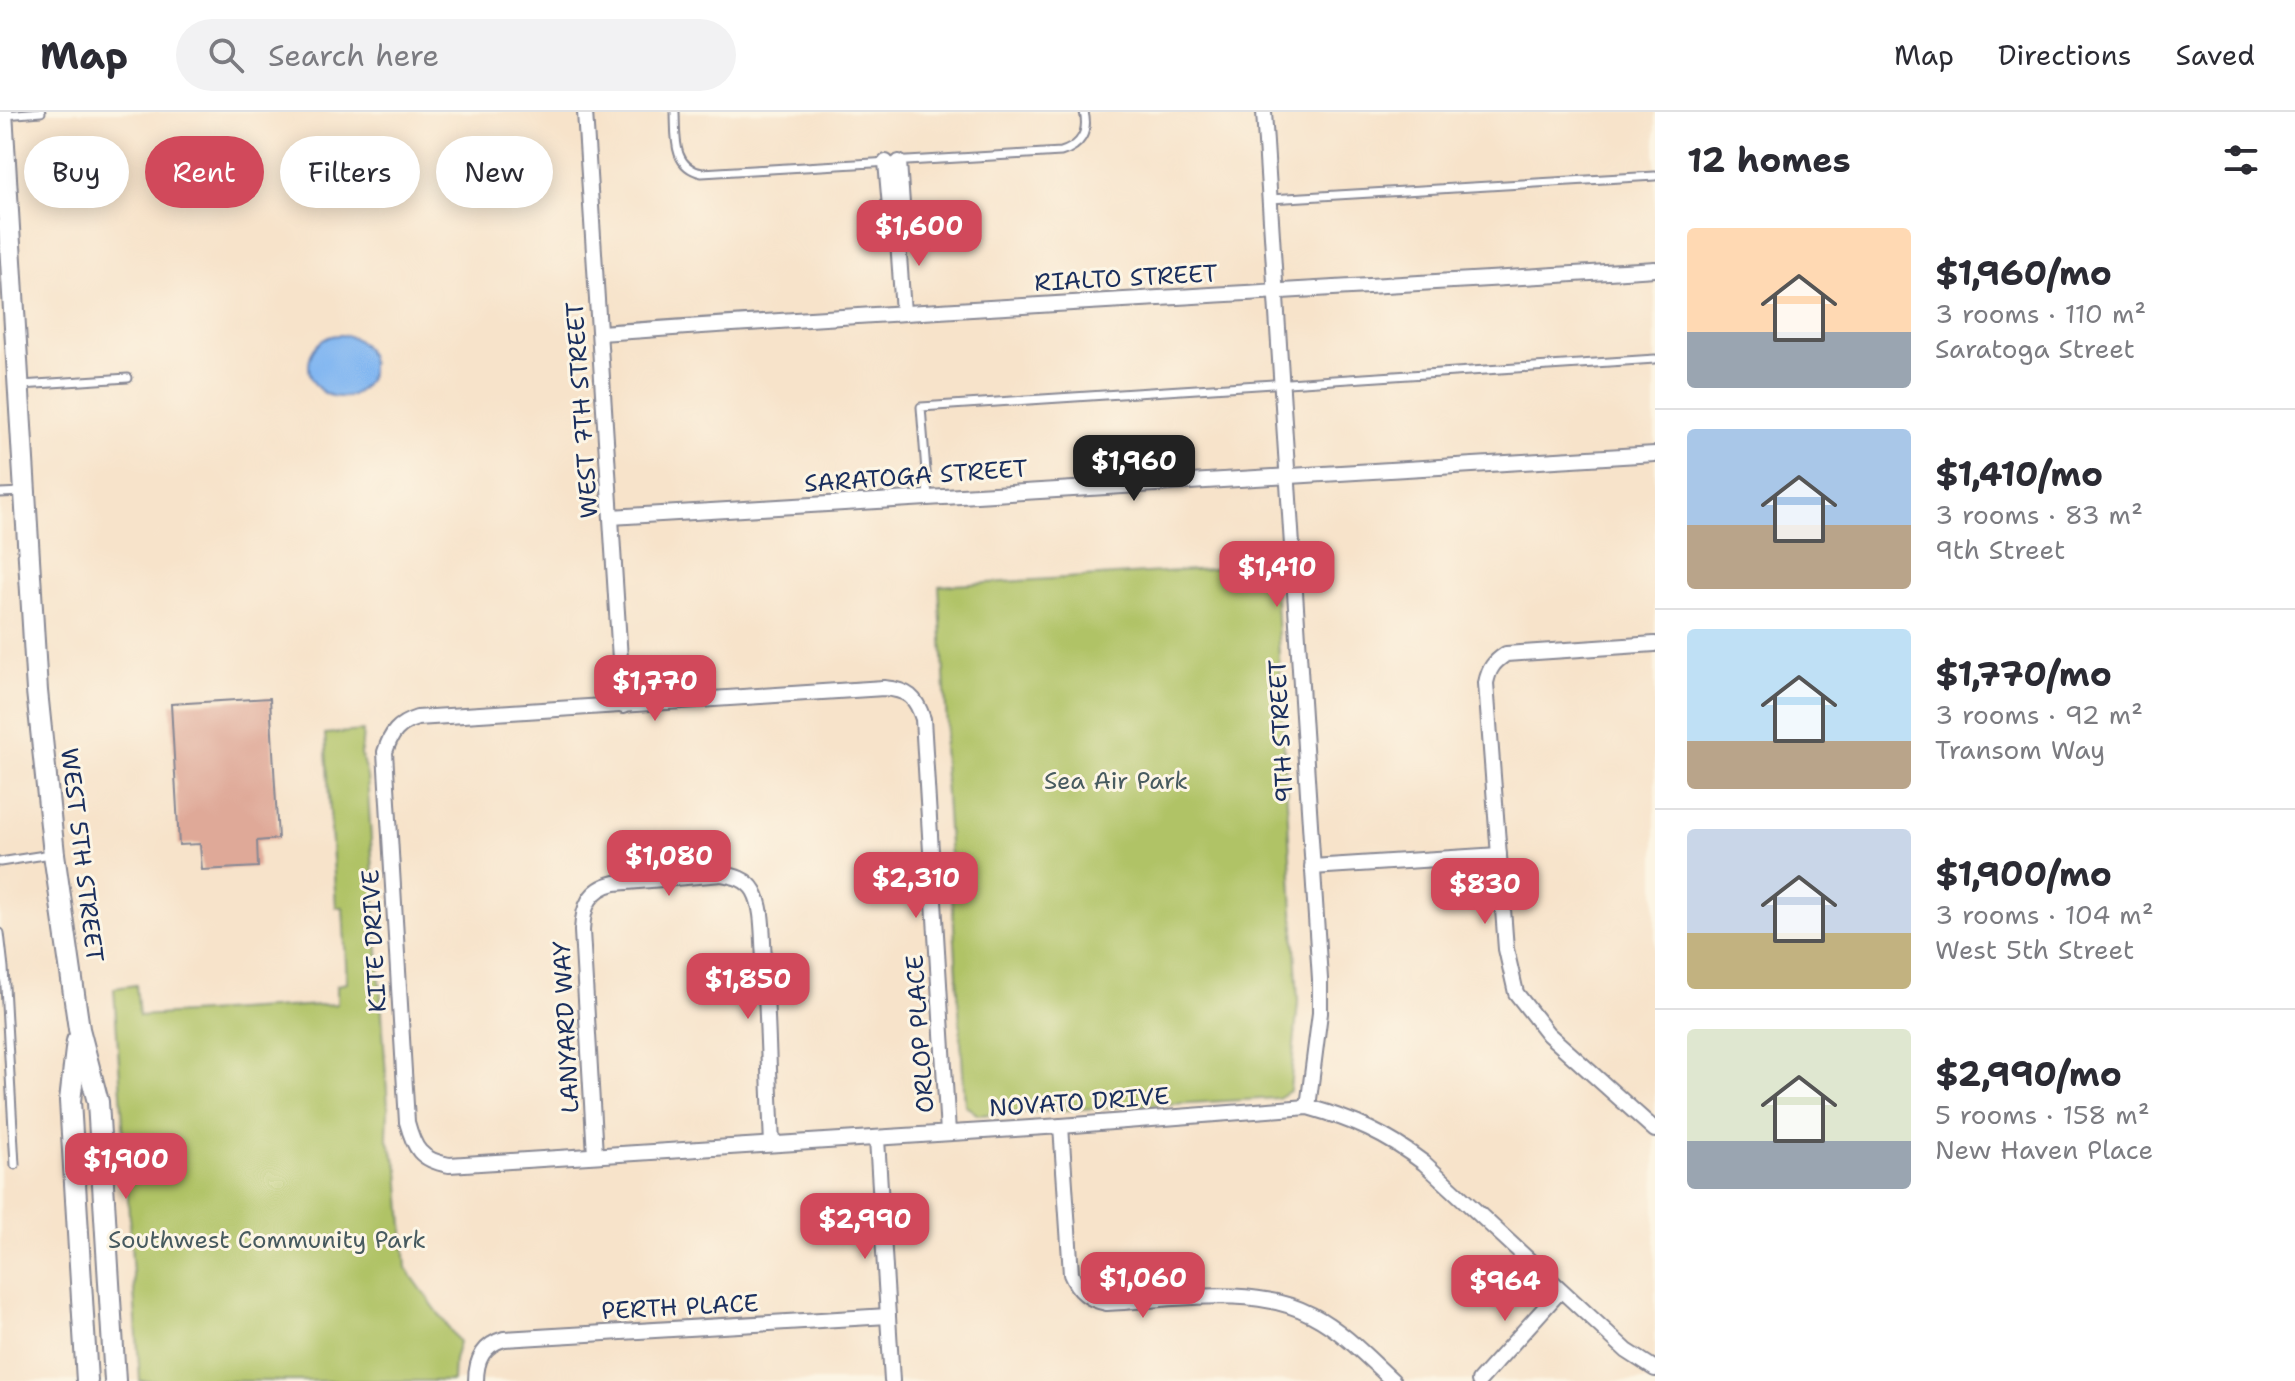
<!DOCTYPE html>
<html lang="en">
<head>
<meta charset="utf-8">
<style>
	body { margin:0; font-family:"Shantell Sans",sans-serif; background:#f2f2f3; color:#2b2b33; height:100vh; display:flex; flex-direction:column; font-size:30px; white-space:nowrap }
	* { box-sizing:border-box; margin:0 }
	p { font-size:26px; color:#7c7c81 }
	.icon { flex:none; width:44px; height:44px; fill:none; stroke:currentColor; stroke-width:2; stroke-linecap:round; stroke-linejoin:round }
	.map { position:relative; flex:1; overflow:hidden }
	.drawer { display:flex; flex-direction:column; background:#fff; width:640px }
	.drawer>* { flex:none }
	.hud { position:absolute; left:24px; top:24px; width:760px; height:72px; display:flex; gap:16px }
	.price { position:absolute; translate:-50% -68px; padding:0 18px; border-radius:16px; background:#d1495b; color:#fff; font-size:26px; line-height:52px; filter:drop-shadow(0 2px 4px #0008) }
	.price::after { content:''; position:absolute; left:50%; top:48px; width:24px; height:18px; margin-left:-12px; background:inherit; clip-path:polygon(0 0,100% 0,50% 100%) }
	.price.selected { background:#222; color:#fff }
	ul { padding:0; list-style:none }
	li { display:flex; align-items:center; gap:24px; height:200px; padding:0 32px }
	li+li { border-top:2px solid #e1e1e2 }
	li span { display:grid; place-items:center; flex:none; width:224px; height:160px; border-radius:8px; color:#555 }
	li>.icon { margin-inline-start:auto }
	span .icon { width:96px; height:96px; fill:#fffc; stroke-width:1 }
	li b { font-size:34px }
	h2 { display:flex; justify-content:space-between; align-items:center; height:96px; padding:0 32px; font-size:34px }
	.tag { padding:0 28px; border-radius:36px; background:#fff; box-shadow:0 4px 20px #0003; font-size:28px; line-height:72px }
	.tag.selected { background:#d1495b; color:#fff }
	header { display:flex; align-items:center; gap:48px; box-sizing:border-box; height:112px; padding:0 40px; background:#fff; border-bottom:2px solid #e1e1e2 }
	header strong { font-size:38px }
	nav { display:flex; gap:44px; margin-inline-start:auto; font-size:28px }
	.search { width:560px; height:72px; background:#f2f2f3; display:flex; align-items:center; gap:20px; box-sizing:border-box; padding:0 28px; border-radius:44px; color:#7c7c81; font-size:30px }
	main { display:flex; flex:1; min-height:0 }
	.map>svg:first-child { display:block }
	.green { fill:#b0c366; stroke:#667962; stroke-width:2 }
	.water { fill:#83b7f1; stroke:#4f73a8; stroke-width:2 }
	.building { fill:#dfa998 }
	.lines { fill:none; stroke-linecap:round; stroke-linejoin:round }
	.service-casing { stroke:#898994; stroke-width:11 }
	.minor-casing { stroke:#898994; stroke-width:18 }
	.secondary-casing { stroke:#898994; stroke-width:24 }
	.service { stroke:#fff; stroke-width:7 }
	.minor { stroke:#fff; stroke-width:14 }
	.secondary { stroke:#fff; stroke-width:20 }
	.labels { text-anchor:middle; stroke-width:6; stroke-linejoin:round; paint-order:stroke }
	.street-label { font-size:24px; fill:#1b2f5e; stroke:#fcf5e5 }
	.park-label { font-size:24px; fill:#485b60; stroke:#fcf5e5 }
</style>
</head>
<body>
<header>
<strong>Map</strong>
<div class="search"><svg class="icon" aria-label="search" viewBox="0 0 24 24"><circle cx="10" cy="10" r="6"/><path d="M15 15l6 6"/></svg>Search here</div>
<nav><a>Map</a><a>Directions</a><a>Saved</a></nav>
</header>
<main>
<div class="map">
<svg width="1655" height="1269" viewBox="0 0 1655 1269">
	<rect width="100%" height="100%" fill="#fcf5e5"/>
	<filter id="ink" filterUnits="userSpaceOnUse"><feTurbulence type="fractalNoise" baseFrequency=".0125" numOctaves="2"/><feDisplacementMap in="SourceGraphic" scale="16" xChannelSelector="R" yChannelSelector="G"/><feConvolveMatrix kernelMatrix="1 2 1 2 8 2 1 2 1" color-interpolation-filters="sRGB"/></filter>
	<filter id="wash" filterUnits="userSpaceOnUse"><feTurbulence type="fractalNoise" baseFrequency=".006" numOctaves="4" result="noise"/><feDisplacementMap in="SourceGraphic" scale="32" xChannelSelector="R" yChannelSelector="G"/><feGaussianBlur stdDeviation="1.8" result="paint"/><feColorMatrix in="noise" values="0 0 0 0 0 0 0 0 0 0 0 0 0 0 0 0 0 1.4 0 .05"/><feComposite in="paint" operator="in"/></filter>
	<g filter="url(#wash)">
		<rect width="100%" height="100%" fill="#f7e3ca"/>
		<g class="green">
			<polygon points="1274,453 1298,890 1290,979 1278,986 978,1003 965,993 943,635 947,615 939,474"/>
			<polygon points="363,619 361,643 367,665 388,996 387,1025 399,1058 406,1156 459,1230 454,1248 453,1269 140,1269 114,876 136,873 139,904 337,892 337,873 347,871 343,795 336,795 325,622"/>
		</g>
		<circle class="water" cx="340" cy="254" r="31"/>
		<g id="blocks">
			<polygon class="building" points="270,586 278,727 257,729 258,755 202,758 200,732 179,733 171,592"/>
		</g>
	</g>
	<g filter="url(#ink)">
		<use href="#blocks" fill-opacity="0" stroke="#898994" stroke-width="2"/>
		<g class="lines">
			<defs>
				<g id="service">
					<path d="M675 0C676 25 672 55 702 61L1061 40C1081 34 1089 20 1084 0"/>
					<polyline points="5,3 41,0"/>
					<polyline points="1270,87 1655,64"/>
					<polyline points="21,273 128,266"/>
					<polyline points="0,381 22,380"/>
					<polyline points="928,385 921,295 1655,247"/>
					<polyline points="0,750 51,742"/>
					<polyline points="0,821 4,856 15,1053"/>
				</g>
				<g id="minor">
					<polyline points="585,0 623,594"/>
					<polyline points="1264,0 1320,867 1320,901 1308,995"/>
					<polyline points="886,50 891,106 897,115 903,200"/>
					<polyline points="897,115 903,106 899,50"/>
					<path d="M600 221C951 196 1303 179 1655 157"/>
					<polyline points="611,405 1655,342"/>
					<path d="M1655 532 1506 542C1494 550 1489 556 1486 571L1506 837 1516 881 1548 922 1655 1018"/>
					<polyline points="1312,755 1499,743"/>
					<path d="M1061 1014 1071 1162C1078 1179 1089 1188 1107 1191 1171 1188 1254 1172 1312 1203 1343 1219 1368 1246 1393 1269"/>
					<path d="M948 1021 923 607C916 585 908 578 884 576L417 606C398 612 391 621 385 640L407 1010C414 1036 420 1048 449 1053L1061 1014 1308 995C1354 1008 1386 1022 1424 1051L1627 1239 1655 1257"/>
					<polyline points="877,1027 892,1269"/>
					<path d="M595 1043 582 819C583 795 589 777 615 771L722 762C734 764 747 767 754 779 764 797 762 825 764 846 768 908 769 970 772 1032"/>
					<path d="M476 1269C476 1248 483 1233 504 1227L888 1204"/>
					<polyline points="1479,1269 1560,1179"/>
				</g>
				<g id="secondary">
					<polyline points="2,0 37,579 54,742 79,917 98,990 115,1269"/>
					<polyline points="77,929 70,989 87,1269"/>
				</g>
			</defs>
			<use href="#service" class="service-casing"/>
			<use href="#minor" class="minor-casing"/>
			<use href="#secondary" class="secondary-casing"/>
			<use href="#service" class="service"/>
			<use href="#minor" class="minor"/>
			<use href="#secondary" class="secondary"/>
		</g>
	</g>
	<g class="labels">
		<g class="street-label">
			<text transform="translate(1126 166) rotate(-3)" y="8">RIALTO STREET</text>
			<text transform="translate(582 298) rotate(-94)" y="8">WEST 7TH STREET</text>
			<text transform="translate(916 364) rotate(-4)" y="8">SARATOGA STREET</text>
			<text transform="translate(1281 619) rotate(-93)" y="8">9TH STREET</text>
			<text transform="translate(82 743) rotate(83)" y="8">WEST 5TH STREET</text>
			<text transform="translate(374 829) rotate(-93)" y="8">KITE DRIVE</text>
			<text transform="translate(566 915) rotate(-93)" y="8">LANYARD WAY</text>
			<text transform="translate(920 922) rotate(-94)" y="8">ORLOP PLACE</text>
			<text transform="translate(1079 990) rotate(-4)" y="8">NOVATO DRIVE</text>
			<text transform="translate(680 1195) rotate(-3)" y="8">PERTH PLACE</text>
		</g>
		<g class="park-label">
			<text x="1116" y="677">Sea Air Park</text>
			<text x="267" y="1136">Southwest Community Park</text>
		</g>
	</g>
</svg>
<b class="price" style="left:919px;top:156px">$1,600</b>
<b class="price selected" style="left:1134px;top:391px">$1,960</b>
<b class="price" style="left:1277px;top:497px">$1,410</b>
<b class="price" style="left:655px;top:611px">$1,770</b>
<b class="price" style="left:669px;top:786px">$1,080</b>
<b class="price" style="left:916px;top:808px">$2,310</b>
<b class="price" style="left:1485px;top:814px">$830</b>
<b class="price" style="left:748px;top:909px">$1,850</b>
<b class="price" style="left:126px;top:1089px">$1,900</b>
<b class="price" style="left:865px;top:1149px">$2,990</b>
<b class="price" style="left:1143px;top:1208px">$1,060</b>
<b class="price" style="left:1505px;top:1211px">$964</b>
<div class="hud">
<a class="tag">Buy</a>
<a class="tag selected">Rent</a>
<a class="tag">Filters</a>
<a class="tag">New</a>
</div>
</div>
<section class="drawer">
<h2>12 homes<svg class="icon" aria-label="filters" viewBox="0 0 24 24"><path d="M4 7h16M4 17h16"/><circle cx="9" cy="7" r="2"/><circle cx="15" cy="17" r="2"/></svg></h2>
<ul>
<li><span style="background:linear-gradient(#ffd9b3 65%,#9aa5b1 0)"><svg class="icon" aria-label="home" viewBox="0 0 24 24"><path d="M3 11l9-7 9 7M6 9v11h12V9"/></svg></span><div><b>$1,960/mo</b><p>3 rooms · 110 m²</p><p>Saratoga Street</p></div></li>
<li><span style="background:linear-gradient(#a9c7e8 60%,#b9a48a 0)"><svg class="icon" aria-label="home" viewBox="0 0 24 24"><path d="M3 11l9-7 9 7M6 9v11h12V9"/></svg></span><div><b>$1,410/mo</b><p>3 rooms · 83 m²</p><p>9th Street</p></div></li>
<li><span style="background:linear-gradient(#bfe0f5 70%,#b9a48a 0)"><svg class="icon" aria-label="home" viewBox="0 0 24 24"><path d="M3 11l9-7 9 7M6 9v11h12V9"/></svg></span><div><b>$1,770/mo</b><p>3 rooms · 92 m²</p><p>Transom Way</p></div></li>
<li><span style="background:linear-gradient(#c9d6e8 65%,#c2b280 0)"><svg class="icon" aria-label="home" viewBox="0 0 24 24"><path d="M3 11l9-7 9 7M6 9v11h12V9"/></svg></span><div><b>$1,900/mo</b><p>3 rooms · 104 m²</p><p>West 5th Street</p></div></li>
<li><span style="background:linear-gradient(#dfe7d0 70%,#9aa5b1 0)"><svg class="icon" aria-label="home" viewBox="0 0 24 24"><path d="M3 11l9-7 9 7M6 9v11h12V9"/></svg></span><div><b>$2,990/mo</b><p>5 rooms · 158 m²</p><p>New Haven Place</p></div></li>
</ul>
</section>
</main>
</body>
</html>
